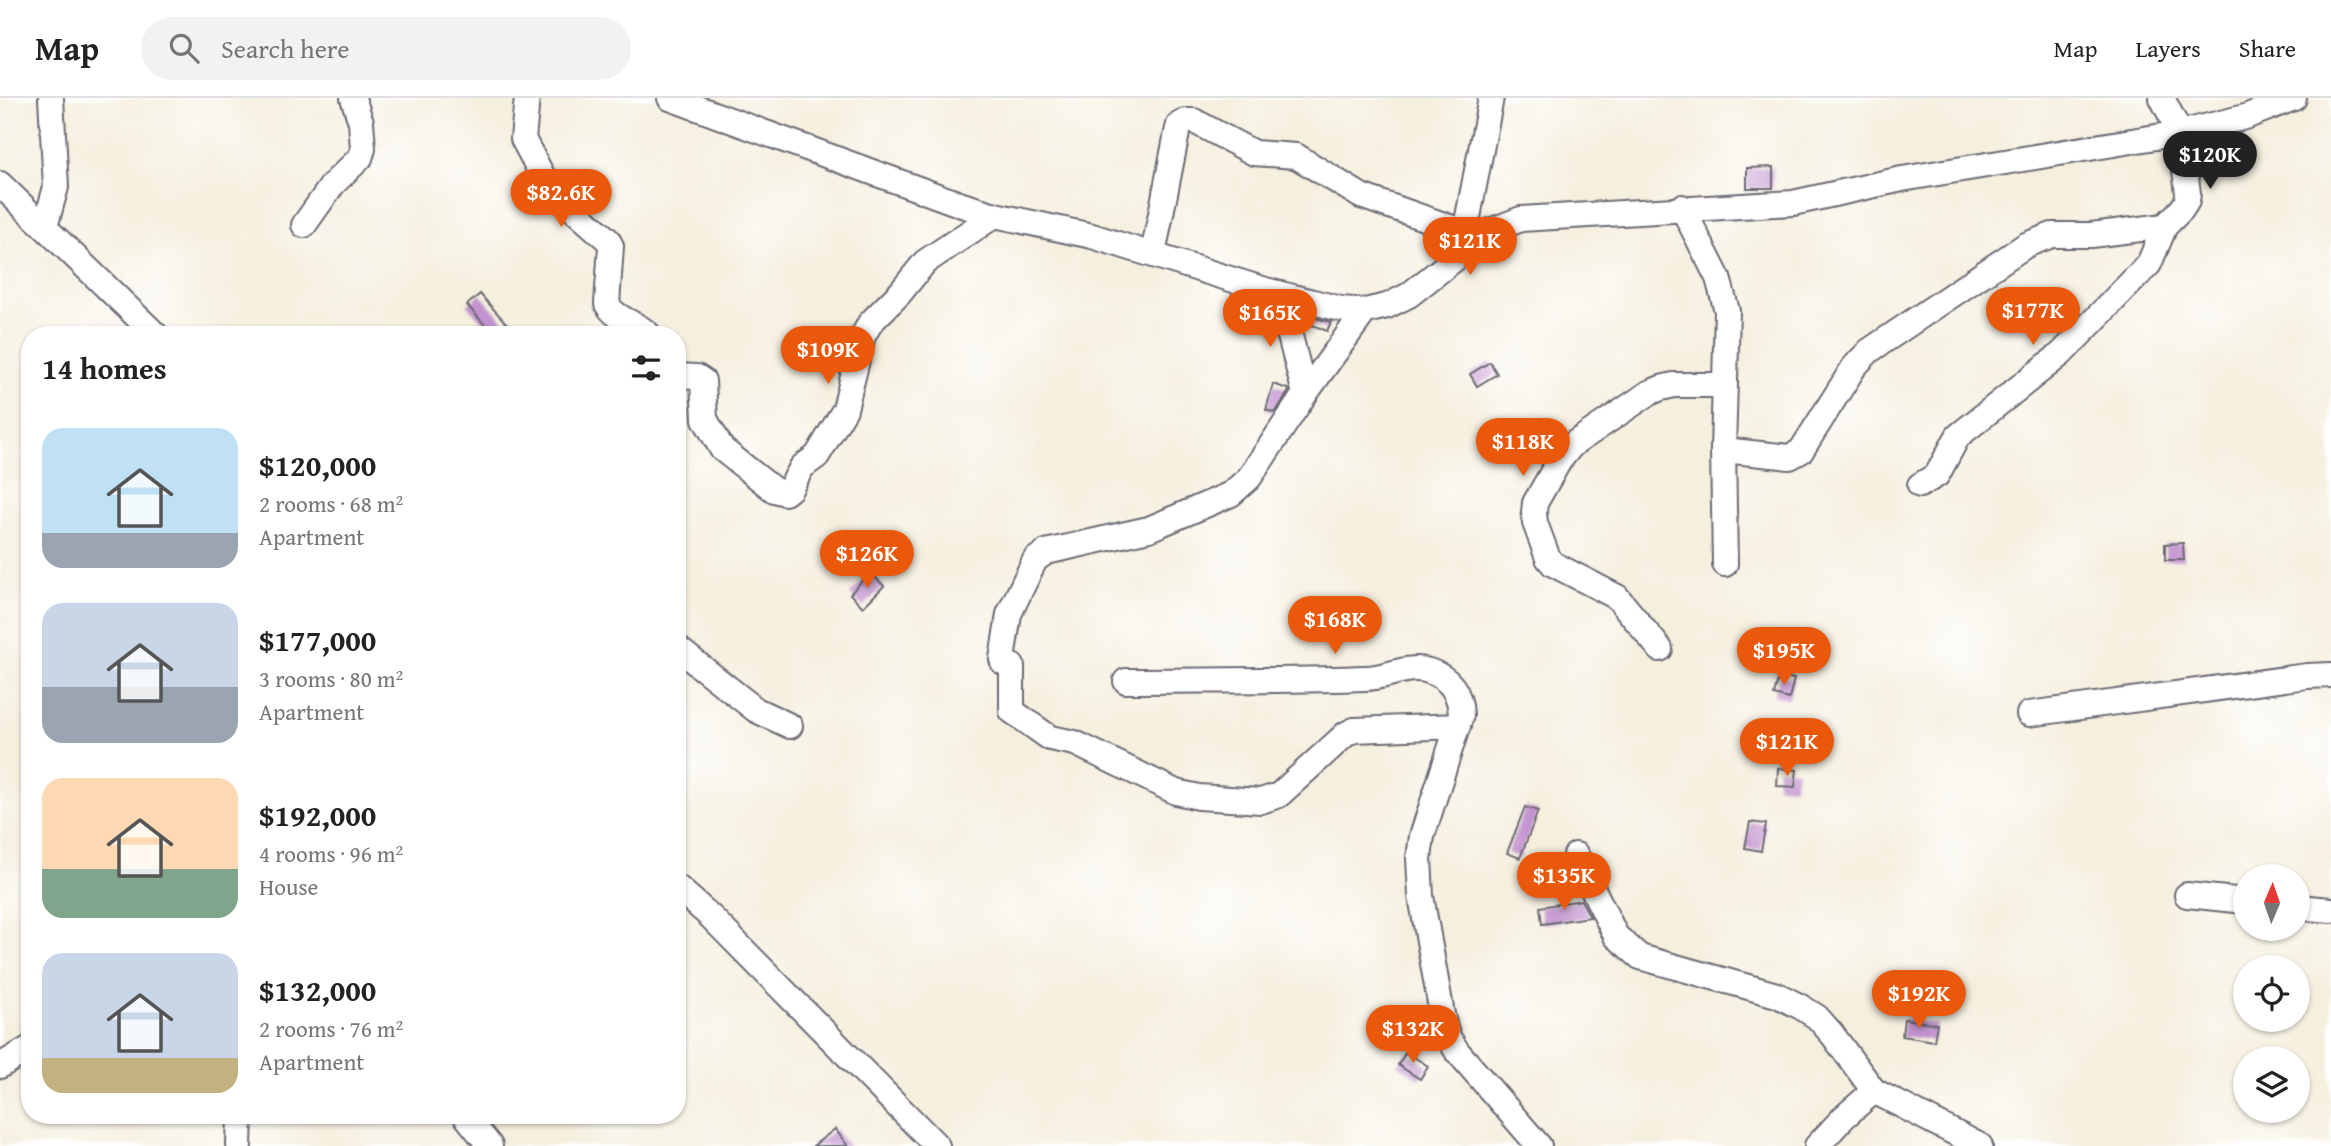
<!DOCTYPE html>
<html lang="en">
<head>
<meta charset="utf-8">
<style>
	body { margin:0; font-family:"Gentium Book Plus",serif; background:#f2f2f2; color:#222; height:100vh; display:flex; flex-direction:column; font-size:26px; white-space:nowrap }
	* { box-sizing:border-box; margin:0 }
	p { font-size:23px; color:#767676 }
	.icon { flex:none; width:38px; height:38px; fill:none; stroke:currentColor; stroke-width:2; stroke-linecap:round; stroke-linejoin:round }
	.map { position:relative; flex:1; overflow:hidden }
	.panel { position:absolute; left:21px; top:228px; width:665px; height:798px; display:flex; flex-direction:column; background:#fff; border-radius:28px; box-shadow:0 2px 5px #0004 }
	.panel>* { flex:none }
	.needle { width:46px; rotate:2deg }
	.tools { position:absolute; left:2233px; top:766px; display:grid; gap:14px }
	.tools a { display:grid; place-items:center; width:77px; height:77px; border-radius:50%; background:#fff; box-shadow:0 2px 5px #0004; font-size:35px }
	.price { position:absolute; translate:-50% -60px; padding:0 16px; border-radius:24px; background:#ea580c; color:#fff; font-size:23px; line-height:46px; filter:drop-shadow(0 2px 4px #0008) }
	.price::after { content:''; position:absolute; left:50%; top:42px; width:21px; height:16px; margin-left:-10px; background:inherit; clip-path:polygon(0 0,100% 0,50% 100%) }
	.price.selected { background:#222; color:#fff }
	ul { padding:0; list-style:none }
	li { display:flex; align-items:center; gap:21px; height:175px; padding:0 21px }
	li span { display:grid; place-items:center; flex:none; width:196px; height:140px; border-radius:21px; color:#555 }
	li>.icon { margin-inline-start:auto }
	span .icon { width:84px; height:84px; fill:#fffc; stroke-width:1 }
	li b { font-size:30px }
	h2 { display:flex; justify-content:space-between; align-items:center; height:84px; padding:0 21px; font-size:30px }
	header { display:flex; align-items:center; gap:42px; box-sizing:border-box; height:98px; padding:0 35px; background:#fff; border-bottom:2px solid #e0e0e0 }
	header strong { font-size:33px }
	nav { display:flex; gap:38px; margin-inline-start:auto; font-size:24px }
	.search { width:490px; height:63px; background:#f2f2f2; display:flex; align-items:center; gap:18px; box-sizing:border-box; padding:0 24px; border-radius:38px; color:#767676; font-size:26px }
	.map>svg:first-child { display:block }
	.building { fill:#c293cf }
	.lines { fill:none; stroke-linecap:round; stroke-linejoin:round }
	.minor-casing { stroke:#6c6a74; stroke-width:28 }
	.minor { stroke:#fff; stroke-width:24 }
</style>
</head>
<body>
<header>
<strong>Map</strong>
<div class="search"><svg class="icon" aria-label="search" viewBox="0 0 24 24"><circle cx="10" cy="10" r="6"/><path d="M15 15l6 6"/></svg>Search here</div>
<nav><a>Map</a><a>Layers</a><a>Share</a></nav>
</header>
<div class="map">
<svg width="2331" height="1048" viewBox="0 0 2331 1048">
	<rect width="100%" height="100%" fill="#fff"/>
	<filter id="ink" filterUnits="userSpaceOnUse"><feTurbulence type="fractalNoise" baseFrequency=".0143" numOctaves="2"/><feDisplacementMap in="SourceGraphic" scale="14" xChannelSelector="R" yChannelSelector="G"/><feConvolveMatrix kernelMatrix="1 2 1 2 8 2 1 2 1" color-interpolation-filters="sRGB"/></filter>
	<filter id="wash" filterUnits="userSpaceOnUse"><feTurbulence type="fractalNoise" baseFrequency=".00686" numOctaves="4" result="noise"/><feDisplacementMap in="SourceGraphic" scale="28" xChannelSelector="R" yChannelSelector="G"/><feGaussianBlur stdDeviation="1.57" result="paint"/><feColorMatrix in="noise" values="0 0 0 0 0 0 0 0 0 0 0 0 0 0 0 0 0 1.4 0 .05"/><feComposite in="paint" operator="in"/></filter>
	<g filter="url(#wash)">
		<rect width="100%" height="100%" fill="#f5efde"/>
		<g id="blocks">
			<g class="building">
				<polygon points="1773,69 1773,90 1747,90 1747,70"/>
				<polygon points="480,196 516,236 493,236 467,207"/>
				<polygon points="1296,215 1331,224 1327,233 1298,221"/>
				<polygon points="1490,264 1497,276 1477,288 1470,276"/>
				<polygon points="1273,286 1288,291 1289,293 1275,315 1266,312"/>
				<polygon points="2183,445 2184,462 2165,462 2165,446"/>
				<polygon points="870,474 884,488 863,509 850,496"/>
				<polygon points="1779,578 1794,581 1789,601 1774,597"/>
				<polygon points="1778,670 1797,672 1795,689 1777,688"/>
				<polygon points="1525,709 1538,713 1520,760 1507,755"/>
				<polygon points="1750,724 1766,726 1761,753 1745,750"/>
				<polygon points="1581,802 1590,819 1542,826 1540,809"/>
				<polygon points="1904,921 1937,926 1934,943 1902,938"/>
				<polygon points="1406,954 1428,968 1420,981 1398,967"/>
				<polygon points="835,1031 848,1048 813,1048"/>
			</g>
		</g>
	</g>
	<g filter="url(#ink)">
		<use href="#blocks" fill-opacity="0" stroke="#6c6a74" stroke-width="2"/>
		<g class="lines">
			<defs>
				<g id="minor">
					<path d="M527 0 523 41 549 90 608 142 611 148 607 206C616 222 636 224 648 236"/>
					<polyline points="670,0 962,107 995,117 1092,138 1269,193 1341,211 1365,213 1387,208 1409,197 1490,133 1521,121 1793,105 1902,81 2180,35 2245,19 2294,0"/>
					<polyline points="0,86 155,236"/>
					<polyline points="1682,109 1718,180 1727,213 1723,352 1725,466"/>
					<polyline points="304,127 333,86 360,60 363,51 361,24 353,0"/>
					<polyline points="45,129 56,89 51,0"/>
					<polyline points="1462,150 1491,0"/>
					<polyline points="1153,156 1177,35 1179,27 1186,23 1194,23 1254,55 1296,58 1361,98 1464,134"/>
					<polyline points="1269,193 1290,238 1305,296"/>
					<polyline points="1365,213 1305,296 1249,380 1231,396 1149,431 1046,454 1035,462 1009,516 1002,561 1003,564 1012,568 1012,613 1050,640 1075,645 1176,694 1199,699 1261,703 1279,697 1346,636 1354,632 1458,628"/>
					<polyline points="677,278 697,279 703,283 705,321 722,351 774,392 785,395 790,391 802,369 817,358 845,311 863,238 870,225 900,195 925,164 995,117"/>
					<polyline points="1723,352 1790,359 1801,353 1854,269 1869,253 2026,147 2052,137 2091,137 2165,128"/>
					<polyline points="1920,387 1937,377 1958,338 2061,256 2149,166 2165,128 2182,111 2187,103 2188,95 2180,35 2162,0"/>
					<polyline points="677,550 756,612 790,628"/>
					<polyline points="1660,551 1617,499 1553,466 1548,460 1535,425 1534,414 1535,405 1559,363 1572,347 1649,295 1661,290 1674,287 1725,287"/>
					<path d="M1126 583C1206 582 1286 583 1366 580 1387 580 1408 566 1429 573 1450 580 1460 595 1461 617L1422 738 1419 760 1421 798 1443 922 1448 939 1457 953 1539 1048"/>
					<polyline points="2029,616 2307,578 2331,577"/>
					<polyline points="1576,757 1616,838 1640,859 1777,897 1801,909 1817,919 1832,936 1874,993 1980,1048"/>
					<polyline points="677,789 711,819 937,1048"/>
					<polyline points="2187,797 2245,803"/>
					<polyline points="2298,809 2331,812"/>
					<polyline points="0,968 30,950"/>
					<polyline points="465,1017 490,1048"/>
					<polyline points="239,1048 240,1017"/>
					<polyline points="1817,1048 1844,1019 1874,993"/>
				</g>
			</defs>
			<use href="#minor" class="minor-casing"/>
			<use href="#minor" class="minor"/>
		</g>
	</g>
</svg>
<div class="tools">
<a><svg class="needle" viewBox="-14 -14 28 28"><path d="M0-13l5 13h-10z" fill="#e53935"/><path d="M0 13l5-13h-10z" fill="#767676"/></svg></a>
<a><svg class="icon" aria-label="locate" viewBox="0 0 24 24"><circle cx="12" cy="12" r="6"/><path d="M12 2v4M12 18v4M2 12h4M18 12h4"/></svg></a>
<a><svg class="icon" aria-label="layers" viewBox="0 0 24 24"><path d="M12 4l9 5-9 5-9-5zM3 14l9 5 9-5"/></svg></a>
</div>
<b class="price selected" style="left:2210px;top:93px">$120K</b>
<b class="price" style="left:561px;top:131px">$82.6K</b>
<b class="price" style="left:1470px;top:179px">$121K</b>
<b class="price" style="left:2033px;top:249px">$177K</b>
<b class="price" style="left:1270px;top:251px">$165K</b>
<b class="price" style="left:828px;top:288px">$109K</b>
<b class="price" style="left:1523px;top:380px">$118K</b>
<b class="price" style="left:867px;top:492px">$126K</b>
<b class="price" style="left:1335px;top:558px">$168K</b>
<b class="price" style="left:1784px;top:589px">$195K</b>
<b class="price" style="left:1787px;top:680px">$121K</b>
<b class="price" style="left:1564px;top:814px">$135K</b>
<b class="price" style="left:1919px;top:932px">$192K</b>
<b class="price" style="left:1413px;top:967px">$132K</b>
<section class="panel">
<h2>14 homes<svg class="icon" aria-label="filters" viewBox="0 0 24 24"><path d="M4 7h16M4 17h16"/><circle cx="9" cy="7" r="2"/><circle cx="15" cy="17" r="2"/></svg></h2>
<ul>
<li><span style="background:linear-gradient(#bfe0f5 75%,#9aa5b1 0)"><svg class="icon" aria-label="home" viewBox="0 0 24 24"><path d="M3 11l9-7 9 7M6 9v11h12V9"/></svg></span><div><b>$120,000</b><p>2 rooms · 68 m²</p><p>Apartment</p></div></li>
<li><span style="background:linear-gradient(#c9d6e8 60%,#9aa5b1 0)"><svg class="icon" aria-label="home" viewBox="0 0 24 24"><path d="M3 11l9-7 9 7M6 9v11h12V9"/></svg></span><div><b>$177,000</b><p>3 rooms · 80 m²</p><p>Apartment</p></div></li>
<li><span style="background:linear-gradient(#ffd9b3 65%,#7fa58c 0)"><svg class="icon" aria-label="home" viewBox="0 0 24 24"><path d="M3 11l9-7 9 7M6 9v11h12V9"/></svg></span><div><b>$192,000</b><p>4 rooms · 96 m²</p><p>House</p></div></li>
<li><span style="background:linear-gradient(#c9d6e8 75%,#c2b280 0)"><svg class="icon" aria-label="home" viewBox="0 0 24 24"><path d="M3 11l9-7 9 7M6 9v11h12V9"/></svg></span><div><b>$132,000</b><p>2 rooms · 76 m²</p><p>Apartment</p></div></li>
</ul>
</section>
</div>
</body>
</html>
